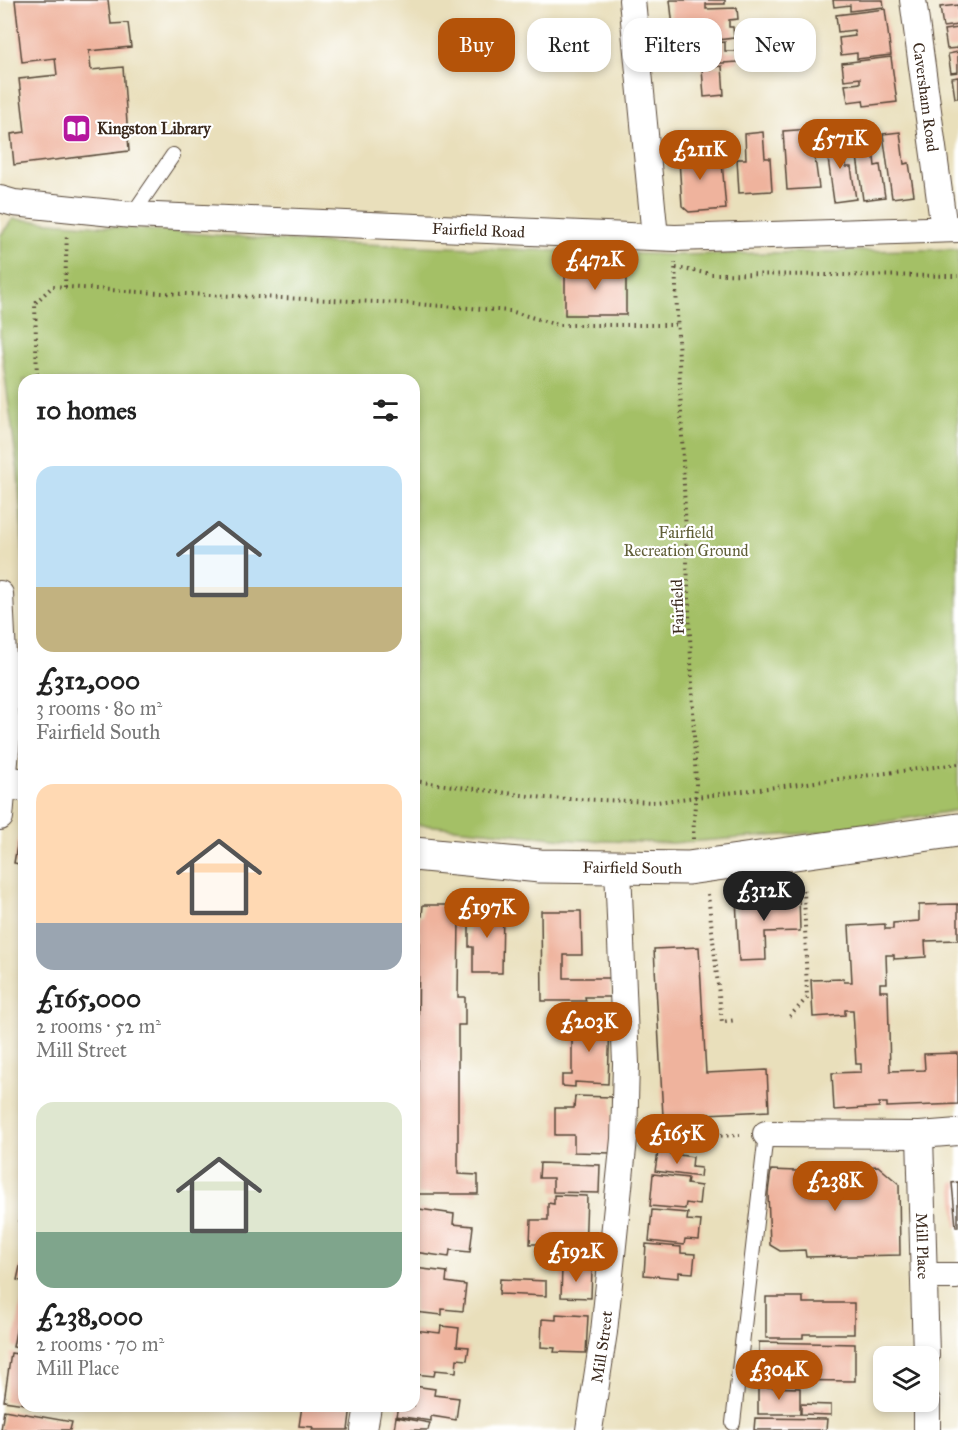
<!DOCTYPE html>
<html lang="en">
<head>
<meta charset="utf-8">
<style>
	body { margin:0; font-family:"IM FELL Great Primer",serif; background:#f2f2f2; color:#222; height:100vh; display:flex; flex-direction:column; font-size:22px; white-space:nowrap }
	* { box-sizing:border-box; margin:0 }
	p { font-size:20px; color:#767676 }
	.icon { flex:none; width:33px; height:33px; fill:none; stroke:currentColor; stroke-width:2; stroke-linecap:round; stroke-linejoin:round }
	.map { position:relative; flex:1; overflow:hidden }
	.details { position:absolute; left:18px; top:374px; width:402px; height:1038px; display:flex; flex-direction:column; background:#fff; border-radius:18px; box-shadow:0 3px 9px #0003 }
	.details>* { flex:none }
	.guide { position:absolute; left:438px; top:18px; width:429px; height:54px; display:flex; gap:12px }
	.fabs { position:absolute; left:873px; top:1346px; display:grid; gap:12px }
	.fabs a { display:grid; place-items:center; width:66px; height:66px; border-radius:12px; background:#fff; box-shadow:0 3px 9px #0003; font-size:30px }
	.price { position:absolute; translate:-50% -51px; padding:0 14px; border-radius:21px; background:#b45309; color:#fff; font-size:20px; line-height:39px; filter:drop-shadow(0 2px 3px #0008) }
	.price::after { content:''; position:absolute; left:50%; top:36px; width:18px; height:14px; margin-left:-9px; background:inherit; clip-path:polygon(0 0,100% 0,50% 100%) }
	.price.current { background:#222; color:#fff }
	ul { padding:0; list-style:none }
	li { display:grid; align-content:center; gap:12px; height:318px; padding:0 18px }
	li span { display:grid; place-items:center; height:186px; border-radius:18px; color:#555 }
	li>.icon { margin-inline-start:auto }
	span .icon { width:108px; height:108px; fill:#fffc; stroke-width:1 }
	li b { font-size:26px }
	h2 { display:flex; justify-content:space-between; align-items:center; height:72px; padding:0 18px; font-size:26px }
	.pill { padding:0 21px; border-radius:18px; background:#fff; box-shadow:0 3px 9px #0003; font-size:21px; line-height:54px }
	.pill.current { background:#b45309; color:#fff }
	.map>svg:first-child { display:block }
	.green { fill:#a4c066; stroke:#707542; stroke-width:1.5 }
	.building { fill:#efb39d }
	.lines { fill:none; stroke-linecap:round; stroke-linejoin:round }
	.service-casing { stroke:#554536; stroke-width:16 }
	.minor-casing { stroke:#554536; stroke-width:28 }
	.tertiary-casing { stroke:#554536; stroke-width:35 }
	.path { stroke:#554536; stroke-width:4; stroke-dasharray:1.5 4.5; stroke-linecap:butt }
	.service { stroke:#fff; stroke-width:14 }
	.minor { stroke:#fff; stroke-width:26 }
	.tertiary { stroke:#fff; stroke-width:33 }
	.labels { text-anchor:middle; stroke-width:4.5; stroke-linejoin:round; paint-order:stroke }
	.street-label { font-size:16px; fill:#3b2a1e; stroke:#fff }
	.poi-label { font-size:16px; font-weight:bold; fill:#3b2a1e; stroke:#fff; text-anchor:start }
	.park-label { font-size:16px; fill:#605e37; stroke:#fff }
</style>
</head>
<body>
<div class="map">
<svg width="958" height="1430" viewBox="0 0 958 1430">
	<rect width="100%" height="100%" fill="#fff"/>
	<filter id="ink" filterUnits="userSpaceOnUse"><feTurbulence type="fractalNoise" baseFrequency=".0167" numOctaves="2"/><feDisplacementMap in="SourceGraphic" scale="12" xChannelSelector="R" yChannelSelector="G"/><feConvolveMatrix kernelMatrix="1 2 1 2 8 2 1 2 1" color-interpolation-filters="sRGB"/></filter>
	<filter id="wash" filterUnits="userSpaceOnUse"><feTurbulence type="fractalNoise" baseFrequency=".008" numOctaves="4" result="noise"/><feDisplacementMap in="SourceGraphic" scale="24" xChannelSelector="R" yChannelSelector="G"/><feGaussianBlur stdDeviation="1.35" result="paint"/><feColorMatrix in="noise" values="0 0 0 0 0 0 0 0 0 0 0 0 0 0 0 0 0 1.4 0 .05"/><feComposite in="paint" operator="in"/></filter>
	<g filter="url(#wash)">
		<rect width="100%" height="100%" fill="#e9dfbb"/>
		<polygon class="green" points="13,219 302,242 675,255 958,249 958,810 824,832 672,843 575,840 414,824 414,380 24,380 24,562 18,471 0,339 0,236"/>
		<g id="blocks">
			<g class="building">
				<polygon points="15,0 108,0 111,24 128,23 131,47 89,51 91,70 123,67 129,151 14,165 11,134 25,132 19,79 57,75 55,58 22,62"/>
				<polygon points="670,0 725,0 725,4 706,4 706,9 737,8 738,19 729,20 729,27 733,27 734,38 675,45"/>
				<polygon points="833,0 883,0 884,7 850,11 850,5 834,7"/>
				<polygon points="958,5 958,25 943,27 940,7"/>
				<polygon points="885,9 891,55 857,59 857,53 841,55 839,38 855,36 854,30 838,32 836,15"/>
				<polygon points="958,28 958,48 947,49 944,30"/>
				<polygon points="725,42 725,51 737,51 738,62 692,65 690,44"/>
				<polygon points="958,52 958,72 951,73 948,54"/>
				<polygon points="891,57 897,102 864,106 863,100 848,102 845,85 860,83 860,78 844,80 842,63"/>
				<polygon points="722,66 724,95 704,97 702,68"/>
				<polygon points="958,77 958,98 955,98 952,78"/>
				<polygon points="811,129 819,188 787,190 783,131"/>
				<polygon points="763,132 765,158 770,158 772,191 739,193 737,159 746,159 745,134"/>
				<polygon points="900,132 904,164 909,163 914,195 892,198 883,134"/>
				<polygon points="871,133 875,166 880,165 885,197 863,200 854,135"/>
				<polygon points="842,135 846,167 851,167 856,199 834,202 825,137"/>
				<polygon points="698,143 700,164 722,162 726,209 689,212 682,206 678,144"/>
				<polygon points="565,267 626,268 626,315 565,315"/>
				<polygon points="20,829 24,830 24,865 14,863"/>
				<polygon points="799,895 800,931 765,932 766,960 739,961 736,898"/>
				<polygon points="958,904 958,940 925,941 926,957 894,959 894,955 886,955 887,983 880,983 880,991 888,991 890,1071 925,1070 924,1054 958,1053 958,1104 887,1107 887,1103 879,1103 879,1107 834,1110 832,1073 861,1072 861,1064 856,1064 853,1010 845,1010 845,1015 813,1017 811,980 843,979 844,982 852,982 849,926 885,924 885,929 893,929 893,923 919,921 919,905"/>
				<polygon points="423,905 455,905 455,917 459,917 458,997 465,997 465,1025 458,1025 458,1174 478,1175 478,1194 417,1194 419,916 422,916"/>
				<polygon points="474,905 503,906 502,973 473,973 473,947 469,947 469,920 474,920"/>
				<polygon points="541,911 581,911 582,955 564,955 564,978 610,978 610,997 585,997 586,1001 542,1001"/>
				<polygon points="699,947 706,1073 767,1070 769,1111 663,1116 654,949"/>
				<polygon points="572,1021 610,1022 608,1084 575,1082 575,1087 562,1086 562,1075 572,1075"/>
				<polygon points="575,1096 612,1097 612,1153 574,1152 574,1135 555,1135 555,1108 574,1108"/>
				<polygon points="658,1152 693,1157 692,1167 701,1168 700,1177 655,1171"/>
				<polygon points="540,1163 600,1165 599,1193 553,1192 553,1178 539,1178"/>
				<polygon points="878,1166 899,1184 900,1255 806,1257 805,1250 780,1251 770,1245 768,1193 771,1170 796,1171"/>
				<polygon points="653,1174 688,1178 687,1184 701,1186 699,1205 686,1203 685,1209 650,1206"/>
				<polygon points="958,1182 958,1227 956,1227 952,1183"/>
				<polygon points="23,1195 24,1195 24,1224 19,1223"/>
				<polygon points="554,1195 587,1196 585,1252 547,1251 547,1244 530,1244 531,1220 548,1220 548,1203 554,1204"/>
				<polygon points="419,1209 454,1214 453,1224 473,1226 470,1252 450,1250 449,1257 414,1252"/>
				<polygon points="652,1210 688,1213 687,1220 701,1221 699,1240 685,1239 684,1245 649,1241"/>
				<polygon points="646,1244 681,1247 681,1253 695,1254 693,1273 679,1272 679,1278 644,1275"/>
				<polygon points="23,1253 24,1253 24,1282 17,1280"/>
				<polygon points="414,1268 447,1272 446,1282 466,1285 463,1311 442,1309 442,1315 414,1312"/>
				<polygon points="562,1268 592,1270 591,1298 561,1297"/>
				<polygon points="500,1279 546,1281 546,1296 499,1294"/>
				<polygon points="23,1294 24,1294 24,1349 13,1347"/>
				<polygon points="766,1297 803,1297 803,1303 854,1303 854,1334 803,1334 803,1338 766,1338"/>
				<polygon points="556,1314 588,1316 586,1353 554,1352 555,1348 541,1347 542,1319 556,1320"/>
				<polygon points="441,1326 459,1328 457,1346 469,1347 467,1360 457,1359 456,1372 435,1370 434,1376 414,1374 414,1330 440,1333"/>
				<polygon points="759,1342 855,1344 855,1381 759,1380"/>
				<polygon points="11,1353 24,1355 24,1404 4,1401"/>
				<polygon points="414,1386 435,1389 434,1395 459,1398 456,1420 431,1416 431,1421 396,1416 398,1406 414,1406"/>
				<polygon points="758,1387 800,1388 800,1414 758,1414"/>
				<polygon points="801,1404 831,1405 831,1415 801,1414"/>
				<polygon points="302,1406 351,1406 348,1430 312,1430 313,1427 299,1426"/>
				<polygon points="4,1410 72,1422 70,1430 1,1430"/>
				<polygon points="396,1417 430,1423 428,1430 394,1430"/>
				<polygon points="755,1418 827,1419 826,1430 754,1430"/>
			</g>
		</g>
	</g>
	<g filter="url(#ink)">
		<use href="#blocks" fill-opacity="0" stroke="#554536" stroke-width="1.5"/>
		<g class="lines">
			<defs>
				<g id="service">
					<polyline points="132,215 173,155"/>
					<polyline points="733,1423 766,1134"/>
				</g>
				<g id="minor">
					<polyline points="632,0 655,237"/>
					<path id="s1" d="M913 0 944 229"/>
					<path id="s2" d="M0 199 14 203 132 215 675 238 958 229"/>
					<polyline points="0,594 7,739 0,817"/>
					<polyline points="766,1134 920,1135 958,1132"/>
					<path id="s3" d="M920 1135 926 1356"/>
					<polyline points="924,1276 957,1276"/>
					<polyline points="927,1401 927,1430"/>
					<polyline points="364,1430 368,1406"/>
					<path id="s4" d="M589 1430 604 1332 624 1139 626 1064 618 868"/>
				</g>
				<g id="tertiary">
					<polyline points="0,782 24,785"/>
					<path id="s5" d="M414 854 540 866 688 868 958 830"/>
				</g>
			</defs>
			<use href="#service" class="service-casing"/>
			<use href="#minor" class="minor-casing"/>
			<use href="#tertiary" class="tertiary-casing"/>
			<g class="path">
				<polyline points="675,262 696,785 693,839"/>
				<polyline points="676,268 711,274 958,276"/>
				<polyline points="65,287 67,233"/>
				<polyline points="37,380 35,303 53,286 140,292 402,303 510,311 558,325 678,325"/>
				<polyline points="414,781 545,798 657,802 958,764"/>
				<polyline points="746,892 804,888 807,998 788,1018"/>
				<polyline points="708,894 722,1022 736,1020"/>
				<polyline points="649,1138 740,1135"/>
			</g>
			<use href="#service" class="service"/>
			<use href="#minor" class="minor"/>
			<use href="#tertiary" class="tertiary"/>
		</g>
	</g>
	<defs>
		<symbol id="library-square" viewBox="-11 -11 22 22"><rect x="-9" y="-9" width="18" height="18" rx="4" fill="#b5179e" stroke="#fff"/><path d="M-6-4Q-3-5.5-.7-3.5V5Q-3 3-6 4ZM6-4Q3-5.5 .7-3.5V5Q3 3 6 4Z" fill="#fff"/></symbol>
	</defs>
	<g fill-rule="evenodd">
		<use href="#library-square" x="60" y="112" width="33" height="33"/>
	</g>
	<g class="labels">
		<g class="street-label">
			<text dy="6" stroke="none"><textPath href="#s1" startOffset="98">Caversham Road</textPath></text>
			<text dy="6" stroke="none"><textPath href="#s2" startOffset="480">Fairfield Road</textPath></text>
			<text transform="translate(677 607) rotate(-92)" y="6">Fairfield</text>
			<text dy="6" stroke="none"><textPath href="#s5" startOffset="219">Fairfield South</textPath></text>
			<text dy="6" stroke="none"><textPath href="#s3" startOffset="111">Mill Place</textPath></text>
			<text dy="6" stroke="none"><textPath href="#s4" startOffset="84">Mill Street</textPath></text>
		</g>
		<g class="poi-label">
			<text x="97" y="134">Kingston Library</text>
		</g>
		<g class="park-label">
			<text x="686" y="538">Fairfield<tspan x="686" dy="18">Recreation Ground</tspan></text>
		</g>
	</g>
</svg>
<div class="fabs">
<a><svg class="icon" aria-label="layers" viewBox="0 0 24 24"><path d="M12 4l9 5-9 5-9-5zM3 14l9 5 9-5"/></svg></a>
</div>
<b class="price" style="left:840px;top:170px">£571K</b>
<b class="price" style="left:700px;top:181px">£211K</b>
<b class="price" style="left:595px;top:291px">£472K</b>
<b class="price current" style="left:764px;top:922px">£312K</b>
<b class="price" style="left:487px;top:939px">£197K</b>
<b class="price" style="left:589px;top:1053px">£203K</b>
<b class="price" style="left:677px;top:1165px">£165K</b>
<b class="price" style="left:835px;top:1212px">£238K</b>
<b class="price" style="left:576px;top:1283px">£192K</b>
<b class="price" style="left:779px;top:1401px">£304K</b>
<div class="guide">
<a class="pill current">Buy</a>
<a class="pill">Rent</a>
<a class="pill">Filters</a>
<a class="pill">New</a>
</div>
<section class="details">
<h2>10 homes<svg class="icon" aria-label="filters" viewBox="0 0 24 24"><path d="M4 7h16M4 17h16"/><circle cx="9" cy="7" r="2"/><circle cx="15" cy="17" r="2"/></svg></h2>
<ul>
<li><span style="background:linear-gradient(#bfe0f5 65%,#c2b280 0)"><svg class="icon" aria-label="home" viewBox="0 0 24 24"><path d="M3 11l9-7 9 7M6 9v11h12V9"/></svg></span><div><b>£312,000</b><p>3 rooms · 80 m²</p><p>Fairfield South</p></div></li>
<li><span style="background:linear-gradient(#ffd9b3 75%,#9aa5b1 0)"><svg class="icon" aria-label="home" viewBox="0 0 24 24"><path d="M3 11l9-7 9 7M6 9v11h12V9"/></svg></span><div><b>£165,000</b><p>2 rooms · 52 m²</p><p>Mill Street</p></div></li>
<li><span style="background:linear-gradient(#dfe7d0 70%,#7fa58c 0)"><svg class="icon" aria-label="home" viewBox="0 0 24 24"><path d="M3 11l9-7 9 7M6 9v11h12V9"/></svg></span><div><b>£238,000</b><p>2 rooms · 70 m²</p><p>Mill Place</p></div></li>
</ul>
</section>
</div>
</body>
</html>
